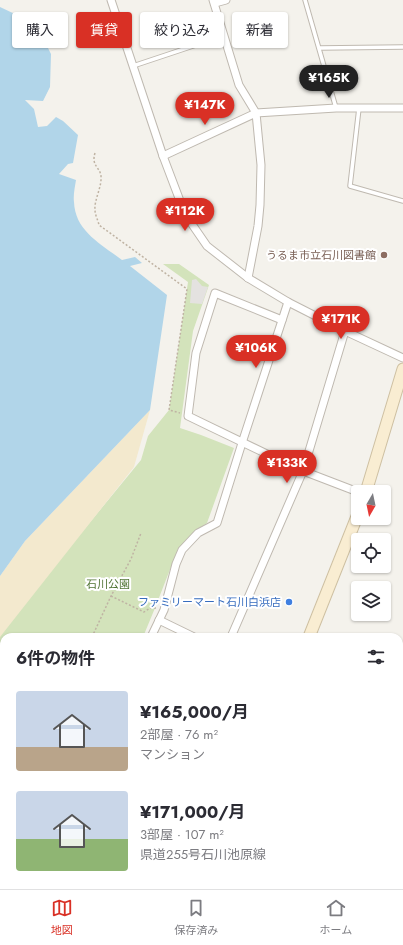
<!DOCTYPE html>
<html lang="ja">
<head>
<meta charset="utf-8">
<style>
	body { margin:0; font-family:Jost,"Noto Sans JP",sans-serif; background:#f2f2f3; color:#2b2b33; height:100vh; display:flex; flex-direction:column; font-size:15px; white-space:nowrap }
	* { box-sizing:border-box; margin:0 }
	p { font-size:13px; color:#7c7c81 }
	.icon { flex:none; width:22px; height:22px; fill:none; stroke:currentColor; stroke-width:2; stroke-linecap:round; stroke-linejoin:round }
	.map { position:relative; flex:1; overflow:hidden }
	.sheet { position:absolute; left:0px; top:633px; width:403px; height:256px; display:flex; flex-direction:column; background:#fff; border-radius:12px 12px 0 0; box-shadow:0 1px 3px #0004 }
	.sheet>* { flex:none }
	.guide { position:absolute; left:12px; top:12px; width:379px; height:36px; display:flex; gap:8px }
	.needle { width:26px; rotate:189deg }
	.tools { position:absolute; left:351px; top:485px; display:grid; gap:8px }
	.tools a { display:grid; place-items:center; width:40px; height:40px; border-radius:4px; background:#fff; box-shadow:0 1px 3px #0004; font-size:20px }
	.price { position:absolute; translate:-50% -34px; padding:0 9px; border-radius:14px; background:#d93025; color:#fff; font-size:13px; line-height:26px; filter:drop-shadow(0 1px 2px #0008) }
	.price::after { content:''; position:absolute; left:50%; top:24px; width:12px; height:9px; margin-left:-6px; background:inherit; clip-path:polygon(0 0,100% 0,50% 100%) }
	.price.selected { background:#222; color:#fff }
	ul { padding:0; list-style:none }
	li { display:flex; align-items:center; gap:12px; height:100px; padding:0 16px }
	li span { display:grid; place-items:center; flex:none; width:112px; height:80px; border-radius:4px; color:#555 }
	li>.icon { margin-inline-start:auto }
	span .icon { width:48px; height:48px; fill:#fffc; stroke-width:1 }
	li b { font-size:17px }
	h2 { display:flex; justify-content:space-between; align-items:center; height:48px; padding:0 16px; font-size:17px }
	.tag { padding:0 14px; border-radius:4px; background:#fff; box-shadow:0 1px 3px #0004; font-size:14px; line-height:36px }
	.tag.selected { background:#d93025; color:#fff }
	.menu { display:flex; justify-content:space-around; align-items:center; height:56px; border-top:1px solid #e1e1e2; background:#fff; font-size:11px; color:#7c7c81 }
	.menu a { display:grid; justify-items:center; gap:2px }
	.menu .selected { color:#d93025 }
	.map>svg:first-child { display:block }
	.green { fill:#d3e3bb }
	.sand { fill:#f3e9ce }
	.parking { fill:#e4e2e0 }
	.water { fill:#b1d5e9 }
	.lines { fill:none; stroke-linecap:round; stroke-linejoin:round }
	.service-casing { stroke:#bfb9b0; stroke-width:5.5 }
	.minor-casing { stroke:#bfb9b0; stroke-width:9 }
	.secondary-casing { stroke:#cec0a2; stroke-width:13 }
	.path { stroke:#bfb3a3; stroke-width:1.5; stroke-dasharray:2 2; stroke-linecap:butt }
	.service { stroke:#fff; stroke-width:3.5 }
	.minor { stroke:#fff; stroke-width:7 }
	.secondary { stroke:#f9edd2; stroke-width:11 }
	.education-dot { fill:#8d6e63; stroke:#fff; stroke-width:1.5 }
	.shop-dot { fill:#3f7fe0; stroke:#fff; stroke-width:1.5 }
	.labels { text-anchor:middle; stroke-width:4; stroke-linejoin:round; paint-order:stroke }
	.education-label { font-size:11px; fill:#785e54; stroke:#fff; text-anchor:end }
	.park-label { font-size:11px; fill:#507434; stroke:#fff }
	.shop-label { font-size:11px; fill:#366cbe; stroke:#fff; text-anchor:end }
</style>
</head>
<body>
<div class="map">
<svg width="403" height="889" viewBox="0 0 403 889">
	<rect width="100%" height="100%" fill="#f4f2ec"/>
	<polygon class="green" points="163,264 179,264 209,285 193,331 180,428 201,435 234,448 207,523 197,530 178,549 155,608 143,637 4,637 4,882 0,888 0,632 141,460 148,436 169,410 188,282"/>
	<polygon class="sand" points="150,410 134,467 0,637 0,576 25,541"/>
	<polygon class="parking" points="196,279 202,286 208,287 202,304 190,303 192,280"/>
	<path class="water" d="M0 7 17 15 42 36 51 54 50 87 43 101 25 100 34 109 38 127 47 126 56 117 63 121 78 135 73 163 68 164 59 174 76 180C75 187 73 195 74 202 75 231 101 244 122 260L135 257 142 263 130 266 167 295 150 410 25 541 0 576Z"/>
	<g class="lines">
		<defs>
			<g id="service">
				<polyline points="305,0 336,108"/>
				<polyline points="320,48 403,47"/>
				<polyline points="133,66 223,36"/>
				<polyline points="359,108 350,186 403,201"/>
			</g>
			<g id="minor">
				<polyline points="111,0 163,156 185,214 207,246 248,278 288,302 345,331 403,358"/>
				<polyline points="213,0 239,85 256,113 261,165 260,205 258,226 248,278"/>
				<polyline points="215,3 226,0"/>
				<polyline points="163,156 256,113 336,108 403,108"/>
				<polyline points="282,320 215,293 196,353 188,416 298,469 358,492"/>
				<polyline points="159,620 194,637"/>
				<polyline points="151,637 164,610 176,564 182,550 198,533 217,523 242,443 288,302"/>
				<polyline points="231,637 303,471 345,331"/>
				<polyline points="399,734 403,736"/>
				<polyline points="399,755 403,745"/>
				<polyline points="74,885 80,889"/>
				<polyline points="295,885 301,889"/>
				<polyline points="6,889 9,885"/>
				<polyline points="91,889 93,885"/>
				<polyline points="223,889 226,885"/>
				<polyline points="281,889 284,885"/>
				<polyline points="343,889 345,885"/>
			</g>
			<g id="secondary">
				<polyline points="366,492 403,369"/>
				<polyline points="309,637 358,514"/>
				<polyline points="169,889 172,885"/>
			</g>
		</defs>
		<use href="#service" class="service-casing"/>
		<use href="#minor" class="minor-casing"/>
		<use href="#secondary" class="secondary-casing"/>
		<g class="path">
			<path d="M95 153C91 166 100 167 101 176 102 187 94 200 95 210 95 215 98 220 99 225L187 289 169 410 180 413"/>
			<polyline points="111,596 144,612 150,608 156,608"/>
			<polyline points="92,637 111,596 131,559 141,533"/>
			<polyline points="0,684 4,686"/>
			<polyline points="0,781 0,783"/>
			<polyline points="0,820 4,814"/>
		</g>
		<use href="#service" class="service"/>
		<use href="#minor" class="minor"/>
		<use href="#secondary" class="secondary"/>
	</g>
	<circle class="education-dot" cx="384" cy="255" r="4"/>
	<circle class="shop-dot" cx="289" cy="602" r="4"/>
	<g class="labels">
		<g class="education-label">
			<text x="376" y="259">うるま市立石川図書館</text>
		</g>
		<g class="park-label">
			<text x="108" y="588">石川公園</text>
		</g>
		<g class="shop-label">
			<text x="281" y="606">ファミリーマート石川白浜店</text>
		</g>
	</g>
</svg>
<div class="tools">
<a><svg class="needle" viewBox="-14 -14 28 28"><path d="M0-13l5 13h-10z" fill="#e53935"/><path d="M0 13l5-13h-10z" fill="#7c7c81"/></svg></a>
<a><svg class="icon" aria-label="locate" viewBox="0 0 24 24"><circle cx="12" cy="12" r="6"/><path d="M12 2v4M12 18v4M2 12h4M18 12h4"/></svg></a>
<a><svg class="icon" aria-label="layers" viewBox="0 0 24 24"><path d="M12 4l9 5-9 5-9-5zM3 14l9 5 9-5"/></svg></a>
</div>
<b class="price selected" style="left:329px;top:99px">¥165K</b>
<b class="price" style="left:205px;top:126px">¥147K</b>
<b class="price" style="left:185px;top:232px">¥112K</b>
<b class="price" style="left:341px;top:340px">¥171K</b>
<b class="price" style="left:256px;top:369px">¥106K</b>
<b class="price" style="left:287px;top:484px">¥133K</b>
<div class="guide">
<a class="tag">購入</a>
<a class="tag selected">賃貸</a>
<a class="tag">絞り込み</a>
<a class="tag">新着</a>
</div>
<section class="sheet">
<h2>6件の物件<svg class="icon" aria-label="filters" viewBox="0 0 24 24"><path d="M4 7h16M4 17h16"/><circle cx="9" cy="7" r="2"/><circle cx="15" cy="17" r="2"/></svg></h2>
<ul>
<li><span style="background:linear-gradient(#c9d6e8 70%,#b9a48a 0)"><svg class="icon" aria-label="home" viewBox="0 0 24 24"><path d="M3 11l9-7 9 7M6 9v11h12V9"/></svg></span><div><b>¥165,000/月</b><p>2部屋 · 76 m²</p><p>マンション</p></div></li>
<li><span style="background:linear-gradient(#c9d6e8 60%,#8fb573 0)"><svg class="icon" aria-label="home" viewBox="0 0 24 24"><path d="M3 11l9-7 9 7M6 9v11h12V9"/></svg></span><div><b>¥171,000/月</b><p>3部屋 · 107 m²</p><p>県道255号石川池原線</p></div></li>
</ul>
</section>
</div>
<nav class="menu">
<a class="selected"><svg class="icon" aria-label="map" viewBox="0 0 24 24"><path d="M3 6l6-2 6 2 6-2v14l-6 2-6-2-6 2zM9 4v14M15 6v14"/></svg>地図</a>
<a><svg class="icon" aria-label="saved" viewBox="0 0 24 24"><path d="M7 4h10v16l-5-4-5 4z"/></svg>保存済み</a>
<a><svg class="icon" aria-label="home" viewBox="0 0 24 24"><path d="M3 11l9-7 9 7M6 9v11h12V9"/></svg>ホーム</a>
</nav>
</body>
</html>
